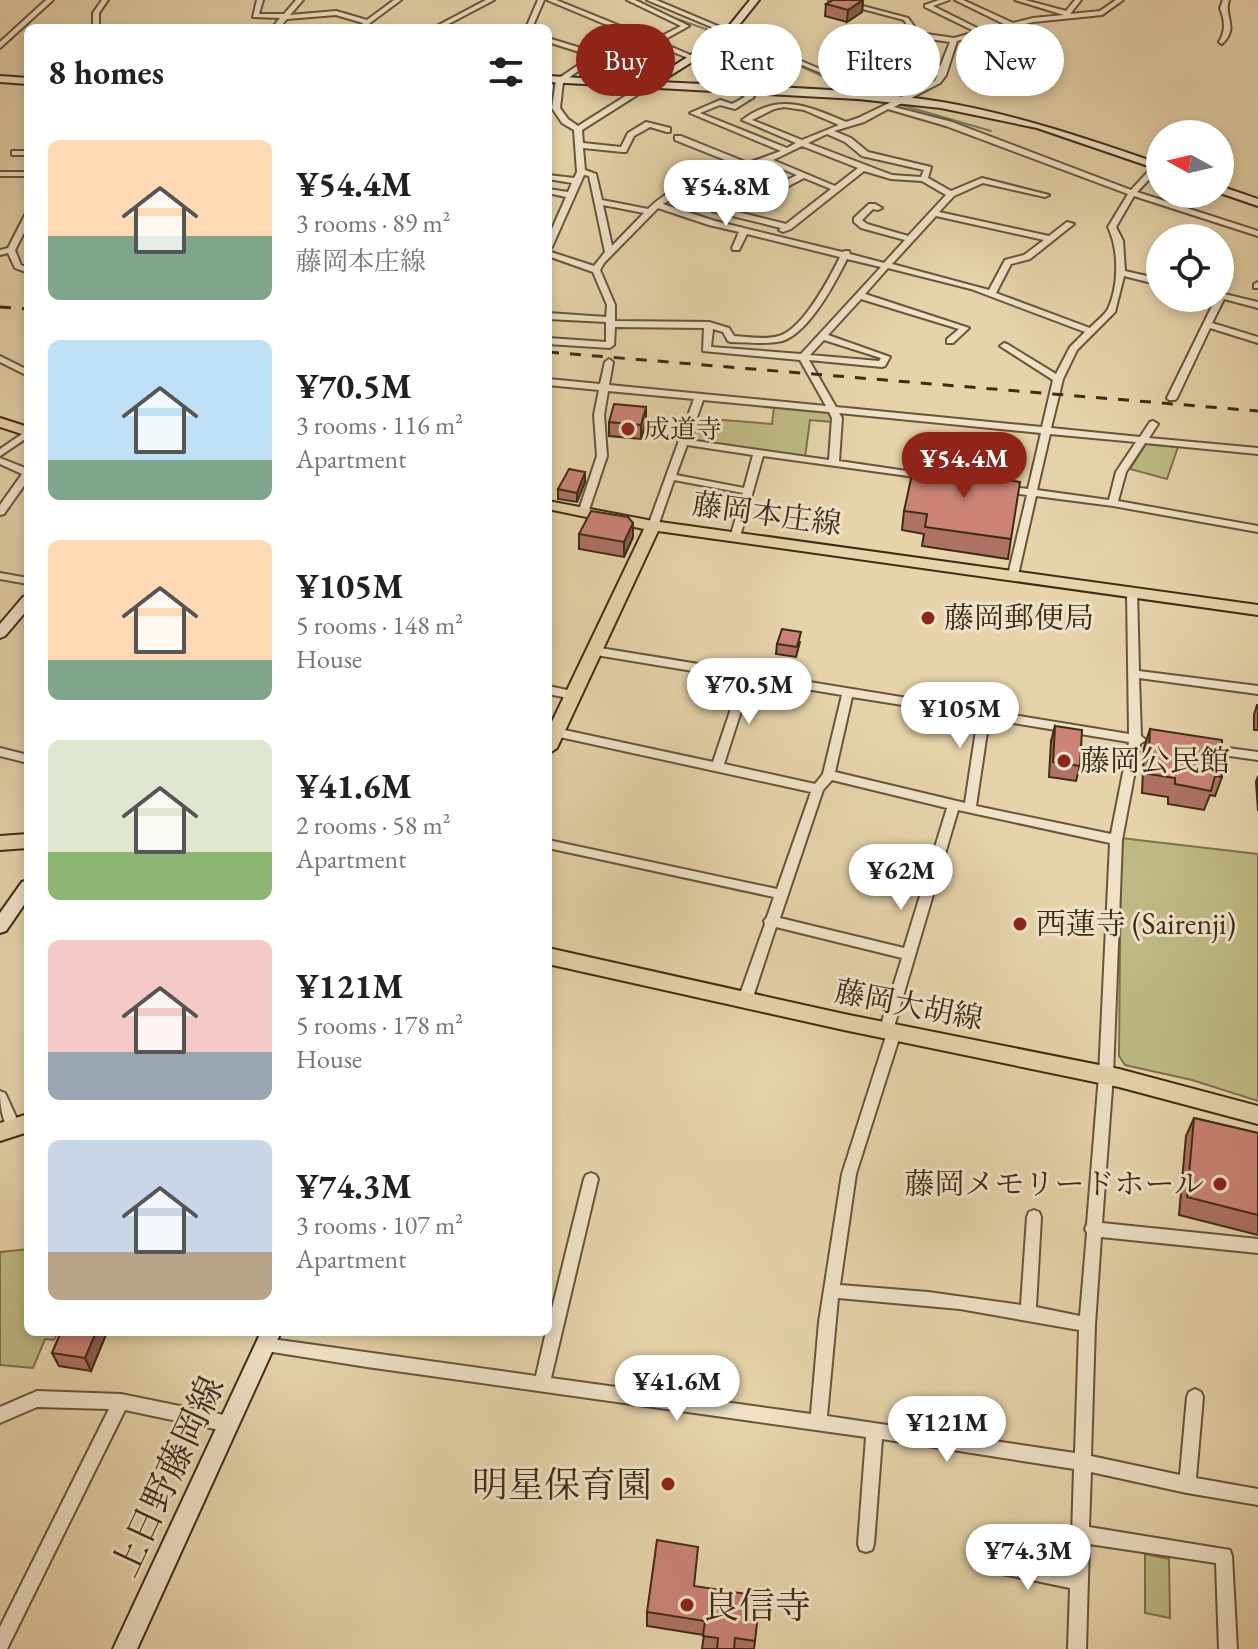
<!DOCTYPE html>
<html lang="en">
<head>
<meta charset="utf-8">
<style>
	body { margin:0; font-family:"EB Garamond","Noto Serif JP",serif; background:#f2f2f2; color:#202124; height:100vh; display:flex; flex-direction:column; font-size:30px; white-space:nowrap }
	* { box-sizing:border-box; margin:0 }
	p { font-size:26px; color:#757577 }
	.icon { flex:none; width:44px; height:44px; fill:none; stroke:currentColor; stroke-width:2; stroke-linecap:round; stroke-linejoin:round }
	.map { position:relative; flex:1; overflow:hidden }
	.side { position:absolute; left:24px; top:24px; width:528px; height:1312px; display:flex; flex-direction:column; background:#fff; border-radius:12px; box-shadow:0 4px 12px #0003 }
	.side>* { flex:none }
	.top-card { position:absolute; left:576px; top:24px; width:562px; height:72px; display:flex; gap:16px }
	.needle { width:52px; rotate:278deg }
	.tools { position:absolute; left:1146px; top:120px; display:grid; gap:16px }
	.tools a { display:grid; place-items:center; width:88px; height:88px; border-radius:50%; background:#fff; box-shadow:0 4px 12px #0003; font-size:40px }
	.price { position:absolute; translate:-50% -68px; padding:0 18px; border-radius:28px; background:#fff; color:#222; font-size:26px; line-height:52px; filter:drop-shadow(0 2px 4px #0008) }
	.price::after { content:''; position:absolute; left:50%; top:48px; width:24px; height:18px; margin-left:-12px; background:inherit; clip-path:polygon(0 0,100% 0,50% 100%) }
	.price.current { background:#8f2418; color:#fff }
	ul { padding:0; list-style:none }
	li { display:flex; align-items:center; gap:24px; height:200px; padding:0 24px }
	li span { display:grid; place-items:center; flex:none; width:224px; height:160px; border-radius:12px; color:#555 }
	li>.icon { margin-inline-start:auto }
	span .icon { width:96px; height:96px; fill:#fffc; stroke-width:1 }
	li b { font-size:34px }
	h2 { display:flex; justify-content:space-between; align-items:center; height:96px; padding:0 24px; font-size:34px }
	.chip { padding:0 28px; border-radius:36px; background:#fff; box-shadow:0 4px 12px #0003; font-size:28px; line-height:72px }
	.chip.current { background:#8f2418; color:#fff }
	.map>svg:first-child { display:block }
	.green { fill:#bdba83; stroke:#7e724c; stroke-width:2 }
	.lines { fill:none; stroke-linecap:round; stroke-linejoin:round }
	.stream { stroke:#73806a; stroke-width:2 }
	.street-casing { stroke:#68553a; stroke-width:4 }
	.secondary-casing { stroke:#3e2b15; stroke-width:4 }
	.primary-casing { stroke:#3e2b15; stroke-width:4 }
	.street { fill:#efe2c8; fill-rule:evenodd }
	.secondary { fill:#efe2c8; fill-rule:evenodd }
	.primary { fill:#e6d3aa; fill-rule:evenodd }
	.rail { stroke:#3e2b15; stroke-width:3; stroke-dasharray:11 11; stroke-linecap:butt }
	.wall { fill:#ae7165; stroke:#3e2b15; stroke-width:2 }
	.shaded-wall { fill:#8d5c53; stroke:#3e2b15; stroke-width:2 }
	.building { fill:#ca8376; stroke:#3e2b15; stroke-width:2 }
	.poi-dot { fill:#8f2418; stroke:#efe2c8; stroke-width:3 }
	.labels { text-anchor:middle; stroke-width:6; stroke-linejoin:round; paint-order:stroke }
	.far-poi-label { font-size:26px; fill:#3e2b15; stroke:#efe2c8; text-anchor:start }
	.street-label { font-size:30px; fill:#3e2b15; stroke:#efe2c8 }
	.poi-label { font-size:30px; fill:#3e2b15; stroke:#efe2c8; text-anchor:start }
	.near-street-label { font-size:36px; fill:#3e2b15; stroke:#efe2c8 }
	.near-poi-label { font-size:36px; fill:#3e2b15; stroke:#efe2c8; text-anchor:end }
</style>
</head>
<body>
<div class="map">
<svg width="1258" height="1649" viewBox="0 0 1258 1649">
	<rect width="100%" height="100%" fill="#e6d3aa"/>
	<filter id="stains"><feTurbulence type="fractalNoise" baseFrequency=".0025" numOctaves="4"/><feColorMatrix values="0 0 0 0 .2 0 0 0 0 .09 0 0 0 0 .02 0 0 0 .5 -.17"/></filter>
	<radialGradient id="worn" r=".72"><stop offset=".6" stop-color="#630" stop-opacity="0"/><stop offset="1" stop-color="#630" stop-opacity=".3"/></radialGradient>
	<g class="green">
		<polygon points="774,407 829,411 833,422 810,420 805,457 692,441 699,418 772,424"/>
		<polygon points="1146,444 1178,447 1167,479 1130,469"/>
		<polygon points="1121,838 1258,854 1258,1101 1192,1080 1125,1065 1119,1056"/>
		<polygon points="28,1249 28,1332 58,1332 54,1340 45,1339 33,1368 0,1365 0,1252"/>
		<polygon points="1145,1554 1169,1559 1170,1618 1145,1613"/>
	</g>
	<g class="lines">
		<g class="stream">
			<polyline points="638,0 655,10"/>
			<polyline points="663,14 762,49 862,94"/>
			<polyline points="898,104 991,131"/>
		</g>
		<defs>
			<g id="street">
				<polygon points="46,0 53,0 0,48 0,42"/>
				<polygon points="102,0 108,0 99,13 99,28 93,28 93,13"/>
				<polygon points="257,0 263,0 259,14 284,14 296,0 303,0 290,15 336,11 367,20 394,0 401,0 370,23 368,26 371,28 363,28 361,26 363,23 336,15 287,19 279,28 272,28 280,18 253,17"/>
				<polygon points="486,0 494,0 441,28 433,28"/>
				<polygon points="538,0 544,0 532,28 526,28"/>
				<path d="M547 0H556L645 36H650V38L654 40 681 26 627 0H635L689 26 660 42 695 57V59H691L644 41 599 56 563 82 560 108 568 119 578 126 646 83 653 85 582 130 583 143 621 147 628 133 646 122 670 128V132H667L650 127 634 136 626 152H623L583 148 585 170 596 174 602 200 648 209C673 184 708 175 740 166L675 140V136H681L748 163 781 151 690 113 720 100 732 104 745 97 735 91V87H741L754 97 735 109 720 105 700 113 787 148 796 143 742 120C779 92 808 106 846 122L858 118 935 81 937 76 888 62 875 51 838 39 841 37 878 48 922 50 904 20 829 0H840L908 18 919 33 954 38 976 32 925 7V5L939 0H949L933 6 983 31 1006 25 955 0H963L1013 23 1033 18 1064 15 1015 0H1025L1066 11 1075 0H1081L1070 14 1100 11 1116 0H1123L1102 15 1033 22 957 41 946 75 940 83 894 107 952 122 1131 190 1155 164H1160V168L1137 192 1258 231V236L1134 196 1116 227 1123 241 1125 271 1160 279V285L1124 276 1115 312 1077 350 1063 379 1051 428 1140 437 1150 422 1153 421 1158 424 1149 438 1258 448V454L1145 443 1126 472 1118 501 1258 526V532L1113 506 1036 496 1018 575 1017 577H1009L1008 575 1027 495 1005 492 1000 489 1005 486 1028 489 1041 433 839 413 842 418 839 461 927 474 932 477 930 479 763 456 739 540 735 541 730 538 743 493 674 480 658 526 653 529 648 526 694 399 608 391 604 415 607 456 588 513 583 516 579 515 578 513 597 456 594 415 599 390 548 385V379L600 384 605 362 609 359 613 362 609 385 826 406 800 360 703 351 704 328 615 327 614 345 610 348 548 344V338L606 342V322L548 319V313L606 317 607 305 593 272 548 256V251L594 266 605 252 589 176 584 175 552 247 548 249V238L566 197 548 193V189L568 192 572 183 548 179V175L574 178 577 172 574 130 562 123 552 108 556 80 592 56 548 42V38L597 53 638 38ZM922 38 950 42 940 67ZM884 52 925 54 936 71 892 60ZM784 107 804 110 839 125 802 140 752 120 774 109ZM888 109 946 126 1128 194 1108 227C1119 250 1119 285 1108 309 1104 316 1095 322 1090 328L996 293 1011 264 1030 259 1074 224 1067 222 1049 236 939 212 954 196 983 183 1045 197 1049 195 982 178 951 191 928 178 931 167 868 152 851 138 834 131 864 122ZM827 134 845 142 862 156 924 170 921 177 892 175 808 143ZM802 146 858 168 835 186 773 160ZM767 163 797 175 777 185V189H783L804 178 831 189 786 224 718 207 681 194 697 184ZM864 171 891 179 922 181 946 195 908 236 867 224 862 220 873 209 878 210 882 208 875 204H869L854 218V222L861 228 905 240 884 263 850 254 849 251H846L842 252 715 221 663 204 675 197 712 211 781 228 779 230 783 232 791 229ZM603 205 644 213 612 246ZM658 208 709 225 739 232 732 248 733 250H739L747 234 840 257C829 279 803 329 779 336 765 340 748 337 734 336L729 328 709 322 615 321V305L600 270 604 263ZM936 216 1044 240 1024 255 1005 260 989 290 892 264ZM847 259 881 267 801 354 711 347 713 329 723 332 728 341 731 342C748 342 765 345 782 341 809 333 835 283 847 259ZM888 268 971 289 1085 332 1070 347 1056 374 1007 344 1004 343 1000 346 1053 380 1042 427 836 407 809 360 882 367 885 366 890 357 828 335 861 299 959 329 947 339V343H953L969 328 865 294ZM824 340 881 358 879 361 810 355ZM703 400 829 412 832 418 829 460 689 440ZM1050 434 1136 442 1116 472 1109 500 1037 490ZM687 445 753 455 744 488 676 475Z"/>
				<polygon points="647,0 656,0 832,74 826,75"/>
				<path d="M1223 0H1229C1223 17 1240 27 1222 44L1219 42C1226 30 1225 21 1220 8Z"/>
				<rect x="12" y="151" width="16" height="4"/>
				<rect x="0" y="172" width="28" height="4"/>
				<polygon points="25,215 28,215 28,225 15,250 21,265 28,268 28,273 15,268 8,253 0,255 0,250 8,248"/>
				<polygon points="1258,282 1258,288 1254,288 1254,284"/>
				<polygon points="1220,293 1258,302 1258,308 1224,299 1212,323 1258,337 1258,343 1210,328 1177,398 1175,400 1169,400 1167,398 1216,298 1220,298"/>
				<polygon points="0,356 28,370 28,376 0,362"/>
				<polygon points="28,430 28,437 0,456 0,449"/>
				<polygon points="0,458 28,469 28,480 4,514 0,515 0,505 22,474 0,464"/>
				<polygon points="0,573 28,578 28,584 0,579"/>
				<path d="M1132 588 1137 591 1139 671 1258 686V694L1139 678 1141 736 1146 740 1140 744 1122 840 1113 1075 1102 1223 1258 1239V1253L1101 1237 1095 1325 1091 1456 1180 1475 1187 1397 1189 1392 1195 1389 1201 1392 1203 1397 1196 1478 1258 1489V1505L1187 1493 1091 1472 1089 1527 1230 1550 1232 1556 1237 1649H1219L1216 1563 1089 1544 1086 1649H1068L1070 1588 978 1569 976 1563 978 1557 984 1555 1071 1571 1074 1469 882 1439 874 1544 872 1550 866 1552 860 1550 858 1544 866 1437 367 1367 260 1350 257 1345 260 1340 265 1338 536 1376 546 1332H548V1325L584 1179 586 1175 591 1173 596 1175 598 1179 551 1378 811 1414 819 1322 842 1174 886 1036 881 1035 879 1031 902 958 776 927 752 1000 750 1004 745 1005 740 1004 738 1000 765 924 764 921 767 917 774 897 548 848V840L777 889 811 792 555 736 549 732 555 728 713 762 741 679 590 654 589 651 594 647 1129 734 1127 591ZM751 680 842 695 823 774 815 784 724 764ZM852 697 978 717 965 803 835 772ZM989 719 1129 742 1111 834 976 806ZM832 780 947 808 904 948 780 918 823 790ZM958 810 1110 843 1099 1075 1087 1224 1085 1229 1087 1233 1080 1316 1036 1307 1041 1217 1039 1212 1034 1210 1029 1212 1027 1217 1021 1305 928 1292 840 1285 856 1174 901 1032 899 1028 894 1027ZM838 1298 960 1309 1079 1330 1075 1453 827 1416Z"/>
				<polygon points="548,686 577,692 579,695 573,699 548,694"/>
				<polygon points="1205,745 1258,752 1258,760 1201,752 1199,749 1201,746"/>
				<polygon points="0,748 28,755 28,763 0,756"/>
				<path d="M0 1091 5 1093 7 1097 21 1128 19 1132 14 1134 9 1132C2 1118 0 1107 0 1091Z"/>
				<polygon points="37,1391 121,1394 229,1416 235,1418 237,1424 235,1430 229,1432 125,1410 7,1649 0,1649 0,1627 109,1409 37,1407 0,1423 0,1407"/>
			</g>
			<g id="secondary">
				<path d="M750 0H759L727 40 660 82C753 87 849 87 942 102 1017 115 1088 139 1160 164V170L1037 128 941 108 858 99 548 82V76L648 82 721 36Z"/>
				<polygon points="0,76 28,78 28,84 0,82"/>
				<polygon points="1220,186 1258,199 1258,206 1220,193"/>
				<polygon points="28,596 28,609 5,636 0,638 0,624 23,597"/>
				<polygon points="28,880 28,899 6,931 0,933 0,913 22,882"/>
				<polygon points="261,1332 281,1332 137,1649 113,1649"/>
			</g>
			<g id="primary">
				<polygon points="0,418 28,427 28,436 0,427"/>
				<polygon points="548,501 653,521 1258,605 1258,615 658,531 557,748 548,754 548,730 644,529 548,509"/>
				<polygon points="28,834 28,848 0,850 0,836"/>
				<polygon points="548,948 844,1014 1119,1069 1258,1106 1258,1124 1119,1087 844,1030 548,964"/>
				<polygon points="28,1114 28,1132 0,1141 0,1123"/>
			</g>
		</defs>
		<use href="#street" class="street-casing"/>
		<use href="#secondary" class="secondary-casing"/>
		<use href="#primary" class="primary-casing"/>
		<use href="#street" class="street"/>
		<use href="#secondary" class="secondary"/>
		<use href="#primary" class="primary"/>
		<g class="rail">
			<polyline points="0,307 28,309"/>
			<polyline points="548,352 1258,411"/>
		</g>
	</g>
	<g class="wall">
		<polygon points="863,0 862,12 847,22 825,16 826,4"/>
		<polygon points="646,407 646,421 641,439 609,436 609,422"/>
		<polygon points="939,469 1007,480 1011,539 1008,559 922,546 924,534 902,530 904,511"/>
		<polygon points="585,482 577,502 558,499 558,489"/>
		<polygon points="633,523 633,537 624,557 579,549 579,534"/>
		<polygon points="800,642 796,657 776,654 777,644"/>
		<polygon points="1257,705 1258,705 1258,730 1254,730 1254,715"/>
		<polygon points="1055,726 1080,766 1076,781 1049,777 1051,741"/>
		<polygon points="1150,729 1222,777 1215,796 1210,795 1204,810 1168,804 1168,797 1142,793 1144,748"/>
		<polygon points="1258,776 1258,811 1256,782"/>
		<polygon points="1194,1118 1258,1133 1258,1235 1179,1215 1186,1136"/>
		<polygon points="61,1332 107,1332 91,1371 59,1366 52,1353"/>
		<polygon points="694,1586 755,1641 754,1649 702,1649 704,1635 647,1626 647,1612"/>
	</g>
	<g class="shaded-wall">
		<polygon points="863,0 862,12 847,22 848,10"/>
		<polygon points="646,407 646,421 641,439 641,425"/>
		<polygon points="585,472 585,482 577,502 577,493"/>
		<polygon points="633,523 633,537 624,557 624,542"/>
		<polygon points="96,1332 107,1332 91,1371 85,1358"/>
	</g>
	<g class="building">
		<polygon points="833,0 863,0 848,10 826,4"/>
		<polygon points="614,404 646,407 641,425 609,422"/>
		<polygon points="914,465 939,469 940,465 1007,475 1007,480 1020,482 1011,539 925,527 927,514 904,511"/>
		<polygon points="569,469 585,472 577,493 558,489"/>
		<polygon points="591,511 628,517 633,523 624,542 579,534"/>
		<polygon points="782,629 801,632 797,647 777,644"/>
		<polygon points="1055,726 1082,730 1080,766 1053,762"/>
		<polygon points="1150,729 1222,740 1222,777 1215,776 1211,791 1175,784 1175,778 1148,774"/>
		<polygon points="1194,1118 1258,1133 1258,1215 1187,1197"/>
		<polygon points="61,1332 96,1332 85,1358 52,1353"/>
		<polygon points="657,1540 698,1547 694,1586 760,1596 755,1641 735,1638 734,1649 717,1649 718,1638 703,1636 705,1621 647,1612"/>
	</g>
	<g class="poi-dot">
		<circle cx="628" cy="429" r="8"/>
		<circle cx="928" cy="618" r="8"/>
		<circle cx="1064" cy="761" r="8"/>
		<circle cx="1020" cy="924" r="8"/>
		<circle cx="1220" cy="1184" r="8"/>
		<circle cx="668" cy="1484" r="8"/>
		<circle cx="687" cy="1605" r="8"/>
	</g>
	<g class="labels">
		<g class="far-poi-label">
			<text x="644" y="438">成道寺</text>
		</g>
		<g class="street-label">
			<text transform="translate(767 514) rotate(8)" y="10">藤岡本庄線</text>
			<text transform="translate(909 1005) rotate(11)" y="10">藤岡大胡線</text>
		</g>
		<g class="poi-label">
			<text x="944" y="628">藤岡郵便局</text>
			<text x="1080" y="771">藤岡公民館</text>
			<text x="1036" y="934">西蓮寺 (Sairenji)</text>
			<text x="1204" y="1194" text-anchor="end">藤岡メモリードホール</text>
		</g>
		<g class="near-street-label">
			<text transform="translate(167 1476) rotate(-65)" y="13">上日野藤岡線</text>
		</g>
		<g class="near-poi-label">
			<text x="652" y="1497">明星保育園</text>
			<text x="703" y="1618" text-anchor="start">良信寺</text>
		</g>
	</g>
	<rect width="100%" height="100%" filter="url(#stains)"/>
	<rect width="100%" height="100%" fill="url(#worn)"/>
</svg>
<div class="tools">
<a><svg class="needle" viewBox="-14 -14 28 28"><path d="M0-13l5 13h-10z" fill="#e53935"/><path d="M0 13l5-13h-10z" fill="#757577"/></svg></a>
<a><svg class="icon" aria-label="locate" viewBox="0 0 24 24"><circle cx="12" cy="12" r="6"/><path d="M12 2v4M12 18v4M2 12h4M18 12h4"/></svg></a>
</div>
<b class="price" style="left:726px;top:228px">¥54.8M</b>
<b class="price current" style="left:964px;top:500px">¥54.4M</b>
<b class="price" style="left:749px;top:726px">¥70.5M</b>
<b class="price" style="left:960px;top:750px">¥105M</b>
<b class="price" style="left:901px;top:912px">¥62M</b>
<b class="price" style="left:677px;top:1423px">¥41.6M</b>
<b class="price" style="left:947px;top:1464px">¥121M</b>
<b class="price" style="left:1028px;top:1592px">¥74.3M</b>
<div class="top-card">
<a class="chip current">Buy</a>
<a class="chip">Rent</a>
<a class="chip">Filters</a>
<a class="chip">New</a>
</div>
<section class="side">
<h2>8 homes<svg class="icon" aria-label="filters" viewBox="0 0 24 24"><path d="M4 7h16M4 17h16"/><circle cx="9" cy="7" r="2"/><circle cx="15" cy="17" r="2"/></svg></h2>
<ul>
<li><span style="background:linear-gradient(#ffd9b3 60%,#7fa58c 0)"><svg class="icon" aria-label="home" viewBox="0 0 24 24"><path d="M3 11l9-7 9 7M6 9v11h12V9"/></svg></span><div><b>¥54.4M</b><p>3 rooms · 89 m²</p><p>藤岡本庄線</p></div></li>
<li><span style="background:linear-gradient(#bfe0f5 75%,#7fa58c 0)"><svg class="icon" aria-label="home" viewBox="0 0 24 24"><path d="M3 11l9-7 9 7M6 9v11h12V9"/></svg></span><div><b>¥70.5M</b><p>3 rooms · 116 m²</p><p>Apartment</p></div></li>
<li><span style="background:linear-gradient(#ffd9b3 75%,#7fa58c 0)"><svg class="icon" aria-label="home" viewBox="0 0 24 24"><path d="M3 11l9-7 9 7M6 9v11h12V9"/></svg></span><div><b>¥105M</b><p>5 rooms · 148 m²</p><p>House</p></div></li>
<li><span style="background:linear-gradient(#dfe7d0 70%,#8fb573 0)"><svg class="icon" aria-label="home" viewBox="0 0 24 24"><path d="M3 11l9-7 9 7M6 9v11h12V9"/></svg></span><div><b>¥41.6M</b><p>2 rooms · 58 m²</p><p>Apartment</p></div></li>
<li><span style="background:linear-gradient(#f6c9c9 70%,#9aa5b1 0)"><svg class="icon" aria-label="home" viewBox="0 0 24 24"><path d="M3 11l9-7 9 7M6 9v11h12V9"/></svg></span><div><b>¥121M</b><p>5 rooms · 178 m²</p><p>House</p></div></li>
<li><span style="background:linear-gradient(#c9d6e8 70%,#b9a48a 0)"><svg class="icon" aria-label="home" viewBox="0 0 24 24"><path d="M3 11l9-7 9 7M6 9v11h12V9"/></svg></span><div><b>¥74.3M</b><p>3 rooms · 107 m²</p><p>Apartment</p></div></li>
</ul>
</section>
</div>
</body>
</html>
